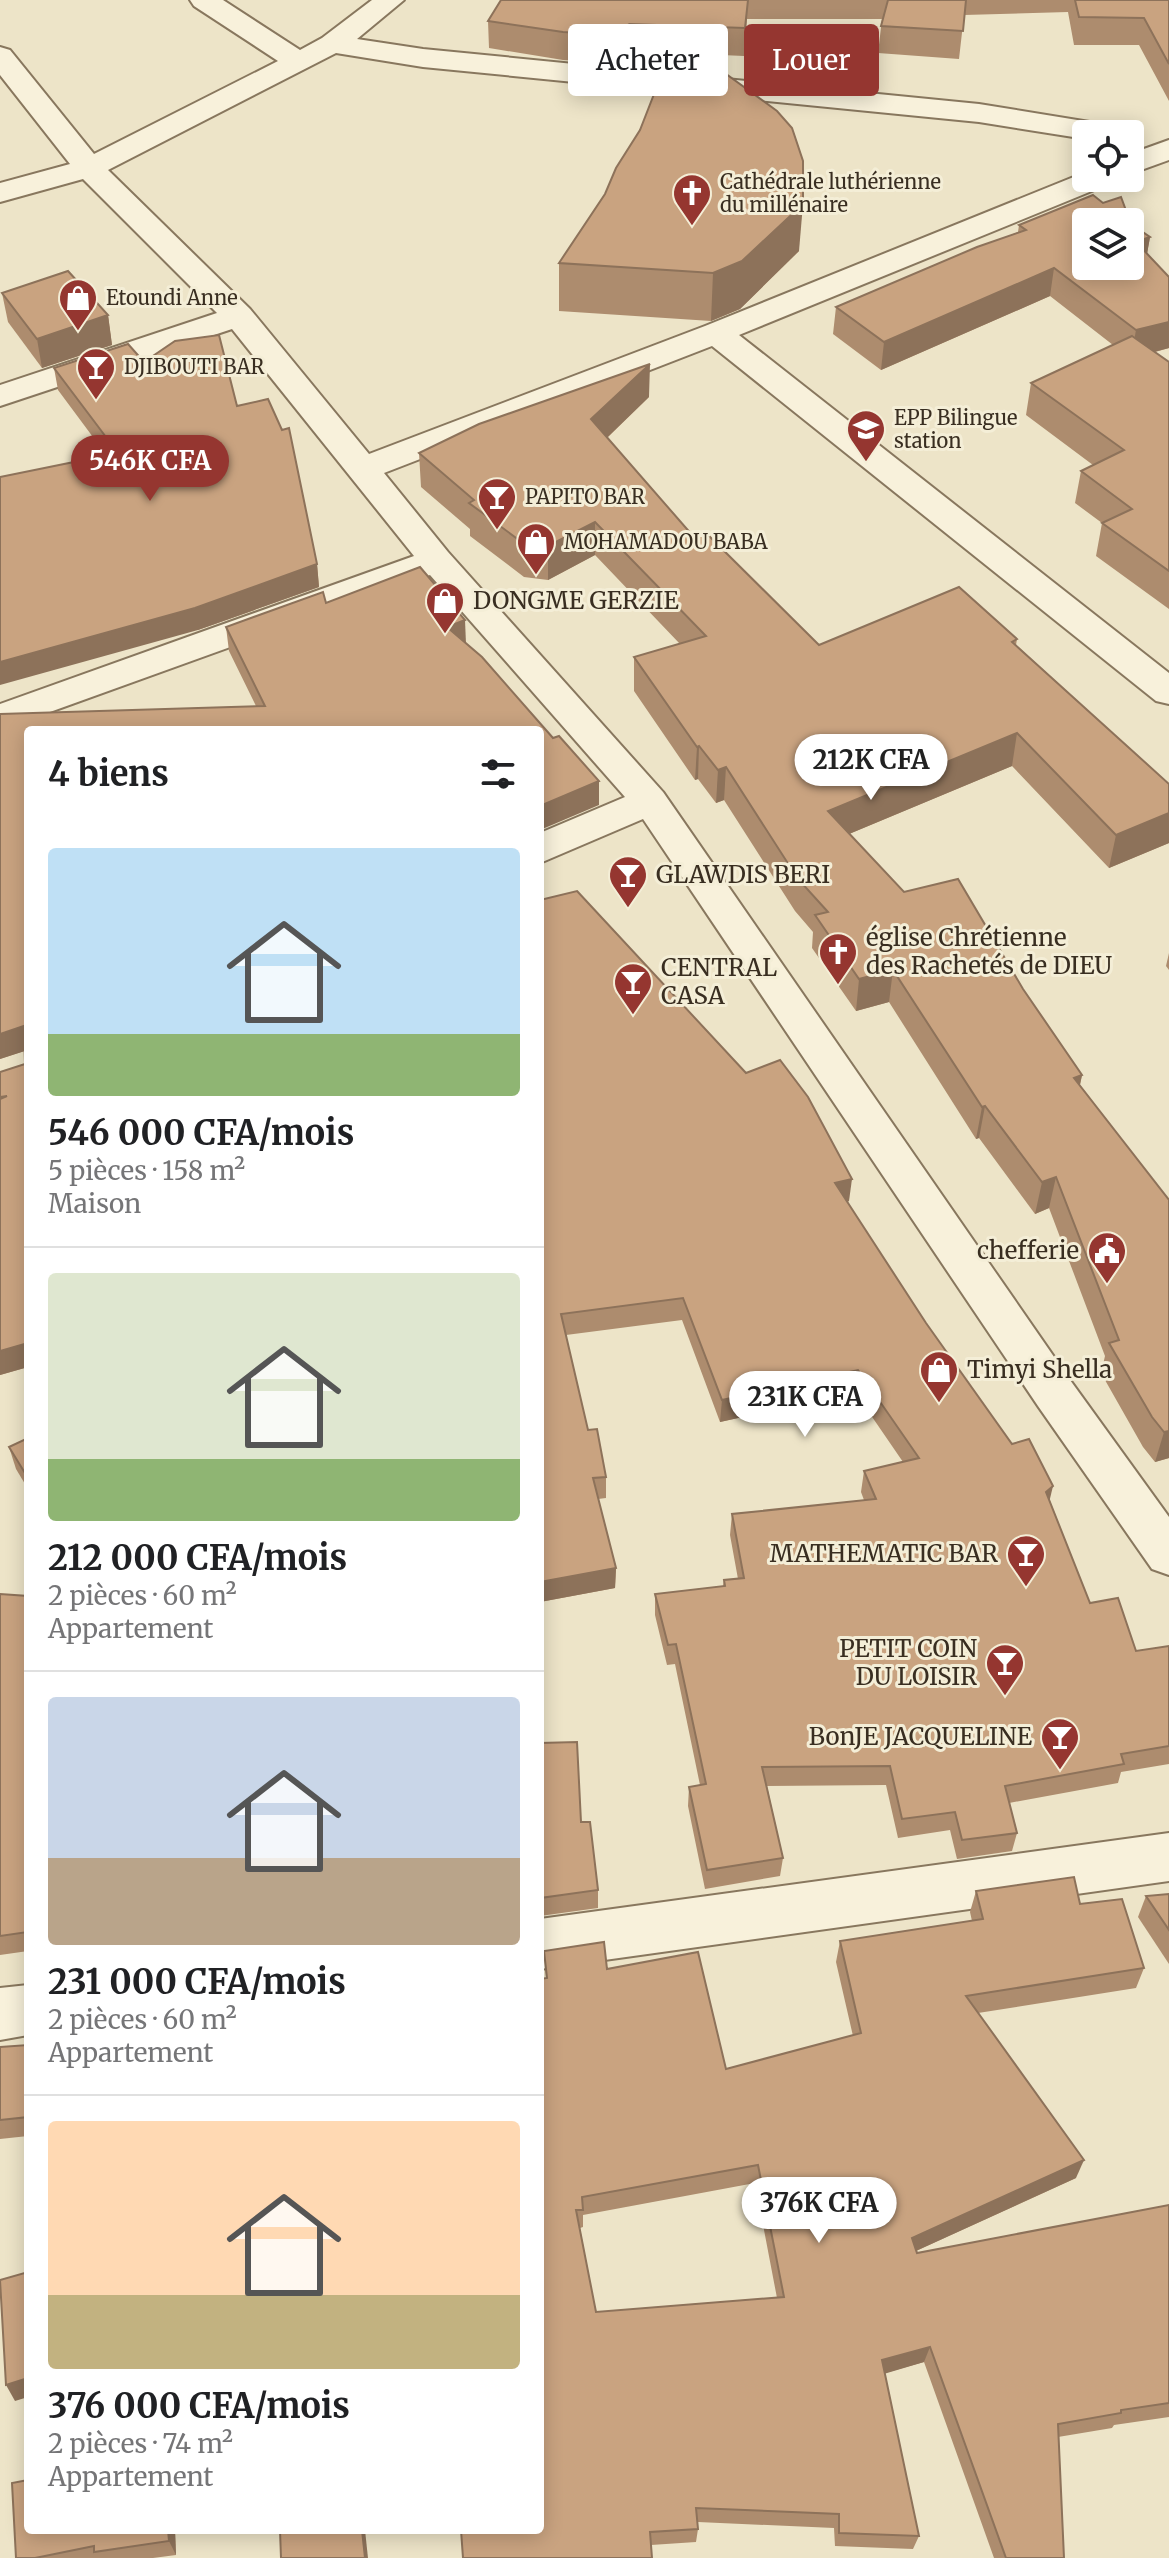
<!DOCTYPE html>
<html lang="fr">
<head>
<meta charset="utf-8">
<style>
	body { margin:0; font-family:Merriweather,serif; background:#f6f6f6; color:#202124; height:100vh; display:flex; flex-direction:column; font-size:30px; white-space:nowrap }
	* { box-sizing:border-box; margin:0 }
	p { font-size:26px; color:#757577 }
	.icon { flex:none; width:44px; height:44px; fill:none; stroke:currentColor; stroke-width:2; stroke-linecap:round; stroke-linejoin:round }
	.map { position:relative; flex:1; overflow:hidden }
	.panel { position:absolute; left:24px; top:726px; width:520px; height:1808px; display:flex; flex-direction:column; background:#fff; border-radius:8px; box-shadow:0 4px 20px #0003 }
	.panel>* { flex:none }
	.banner { position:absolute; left:568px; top:24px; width:480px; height:72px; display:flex; gap:16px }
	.controls { position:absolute; left:1072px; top:120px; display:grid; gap:16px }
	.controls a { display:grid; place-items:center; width:72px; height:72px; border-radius:8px; background:#fff; box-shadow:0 4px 20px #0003; font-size:40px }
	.price { position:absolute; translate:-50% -68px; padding:0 18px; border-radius:28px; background:#fff; color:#222; font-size:26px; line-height:52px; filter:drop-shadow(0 2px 4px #0008) }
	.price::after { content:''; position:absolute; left:50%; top:48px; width:24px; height:18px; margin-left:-12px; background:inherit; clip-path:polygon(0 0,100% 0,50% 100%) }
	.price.active { background:#953630; color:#fff }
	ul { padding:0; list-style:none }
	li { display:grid; align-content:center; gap:16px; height:424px; padding:0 24px }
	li+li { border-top:2px solid #e0e0e0 }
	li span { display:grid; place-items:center; height:248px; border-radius:8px; color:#555 }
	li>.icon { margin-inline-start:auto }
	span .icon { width:144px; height:144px; fill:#fffc; stroke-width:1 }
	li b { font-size:34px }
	h2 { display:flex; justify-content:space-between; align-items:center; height:96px; padding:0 24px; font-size:34px }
	.chip { padding:0 28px; border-radius:8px; background:#fff; box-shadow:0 4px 20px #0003; font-size:28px; line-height:72px }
	.chip.active { background:#953630; color:#fff }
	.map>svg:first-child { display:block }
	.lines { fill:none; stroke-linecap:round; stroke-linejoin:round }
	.street-casing { stroke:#88775e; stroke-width:4 }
	.street { fill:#f8f1db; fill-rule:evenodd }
	.wall { fill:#ad8c6e; fill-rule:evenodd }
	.shaded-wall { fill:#8d725a }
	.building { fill:#c9a380; stroke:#8d725a; stroke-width:2; fill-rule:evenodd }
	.labels { text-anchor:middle; stroke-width:6; stroke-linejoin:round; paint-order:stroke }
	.far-poi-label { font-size:20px; fill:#392e21; stroke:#f4eed7; text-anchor:start }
	.poi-label { font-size:24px; fill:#392e21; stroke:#f4eed7; text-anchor:start }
</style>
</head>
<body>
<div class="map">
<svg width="1169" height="2558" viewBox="0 0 1169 2558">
	<rect width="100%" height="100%" fill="#ede4c8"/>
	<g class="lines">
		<defs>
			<g id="street">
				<polygon points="190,0 223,0 300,50 322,38 372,0 404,0 357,39 423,49 979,104 1108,125 1119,128 1123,134 1086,134 1086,139 979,122 423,67 336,53 108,170 250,309 369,454 705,326 1086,172 1086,178 1113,178 1109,184 739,335 1169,673 1169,704 1156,701 712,346 384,473 448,552 663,792 1070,1380 1169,1517 1169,1575 1152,1569 1038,1406 643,819 540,863 540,833 625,797 430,575 0,730 0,704 414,556 232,329 0,406 0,385 217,313 83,179 0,202 0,183 70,164 0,75 0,47 10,50 94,154 278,61 194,6"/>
				<polygon points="1169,140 1169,160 1130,174 1130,154"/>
				<polygon points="1169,1833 1169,1881 540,1969 540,1919"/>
				<polygon points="28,1985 28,2035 0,2040 0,1988"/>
			</g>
		</defs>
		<use href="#street" class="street-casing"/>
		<use href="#street" class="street"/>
	</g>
	<g class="wall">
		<polygon points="501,0 1169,0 1169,101 1139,45 1074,45 1068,12 964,15 959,59 878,53 882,19 747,19 744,56 699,54 799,251 740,309 711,321 559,311 559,263 605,194 640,130 670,53 649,52 649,65 563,60 489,48 488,21"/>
		<polygon points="1131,224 1150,237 1147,254 1169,277 1169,348 1155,352 1169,362 1169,609 1096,556 1102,523 1075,503 1081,471 1093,465 1026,415 1031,383 1113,345 1050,296 881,370 833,334 836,307 1018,232 1019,225"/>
		<polygon points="2,293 108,315 112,345 42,368 8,322"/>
		<polygon points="144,362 237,406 317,564 319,587 198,630 107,456 58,390 54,368"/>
		<polygon points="649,397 607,438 693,536 819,645 1017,639 1016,645 1169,784 1169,843 1109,868 1012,766 849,834 904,892 1023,989 1082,1075 1080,1085 1169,1200 1169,1458 1155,1462 1143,1447 1101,1373 1105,1356 1049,1208 1035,1214 979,1138 976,1139 889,1002 856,1011 812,948 813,932 795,911 724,800 716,803 698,779 695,780 634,691 634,657 680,644 595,555 548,580 524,577 470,536 470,529 421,487 419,453"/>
		<polygon points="326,603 466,643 599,805 28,730 28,1367 0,1375 0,1072 25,1064 24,1051 0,1059 0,714 256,706 229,651 226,627"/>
		<polygon points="540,900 849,1201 847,1202 926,1323 1050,1501 1090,1603 1136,1651 1169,1646 1169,1764 1121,1772 1118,1783 1009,1803 1017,1833 1012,1851 957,1859 950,1830 898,1838 886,1785 767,1786 783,1858 780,1876 705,1889 688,1806 689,1787 700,1785 675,1664 667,1665 655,1615 655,1594 723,1586 724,1580 738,1579 730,1535 732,1514 864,1500 861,1492 864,1471 903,1462 855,1392 720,1422 682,1320 566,1335 588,1430 606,1477 606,1498 598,1499 616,1568 615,1588 540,1602"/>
		<polygon points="1169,953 1169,970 1166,966"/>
		<polygon points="28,1438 28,1489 16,1469 9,1447"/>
		<polygon points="0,1594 28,1596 28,1951 0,1955"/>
		<polygon points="540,1743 581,1822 598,1890 598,1908 540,1916"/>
		<path d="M976 1891 1080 1904 1144 1968 1136 1988 978 2013 1076 2178 916 2251 917 2253 1169 2205V2417L1114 2425 1112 2428 1058 2437 1064 2558H994L924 2362 885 2373 919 2536 913 2549 835 2546 834 2528 698 2522V2529L696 2542 651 2545 540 2530 546 1978 544 1951 607 1969 726 2069 853 2036 836 1962 840 1941 972 1921 970 1912ZM755 2183 777 2298 596 2312 580 2228 583 2227V2215Z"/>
		<polygon points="1169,1894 1169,1964 1138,1917 1146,1896"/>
		<polygon points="28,2045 28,2136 0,2139 0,2047"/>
		<polygon points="28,2530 175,2530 176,2555 153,2558 16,2558"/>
	</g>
	<g class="shaded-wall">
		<polygon points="803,204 799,251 740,309 711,321 713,273"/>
		<polygon points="1150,237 1145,265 1136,242"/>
		<polygon points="1054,268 1050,296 881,370 884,342"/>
		<polygon points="108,315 112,345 42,368 37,339"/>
		<polygon points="1169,322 1169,348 1131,358 1136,330"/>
		<polygon points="650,364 649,397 591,453 591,419"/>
		<polygon points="595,522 595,555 548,580 548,546"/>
		<polygon points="317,564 319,587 198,630 0,685 0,662"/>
		<polygon points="465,620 466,644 447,627"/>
		<polygon points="1017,733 1012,766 825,844 828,811"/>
		<polygon points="699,746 698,779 695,780 697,747"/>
		<polygon points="726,767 724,800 716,803 718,770"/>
		<polygon points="599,781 599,805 540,830 540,806"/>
		<polygon points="1169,813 1169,843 1109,868 1116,835"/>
		<polygon points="893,970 889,1002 856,1011 859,979"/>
		<polygon points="24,1026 28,1050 0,1059 0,1034"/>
		<polygon points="1082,1075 1075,1107 1074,1078"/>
		<polygon points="985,1106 979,1138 976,1139 982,1107"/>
		<polygon points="1056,1177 1049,1208 1035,1214 1042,1182"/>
		<polygon points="852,1179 849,1201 832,1206 835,1183"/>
		<polygon points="28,1343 28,1367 0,1375 0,1351"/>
		<polygon points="858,1370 855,1392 720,1422 722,1400"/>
		<polygon points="1169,1431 1169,1458 1155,1462 1164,1432"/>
		<polygon points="1053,1486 1048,1507 1046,1492"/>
		<polygon points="616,1568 615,1588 540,1602 540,1582"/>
		<polygon points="1084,2160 1076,2178 907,2255 912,2238"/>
		<polygon points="930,2347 924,2362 877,2376 882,2360"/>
		<polygon points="28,2378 28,2397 15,2401 6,2385"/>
		<polygon points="168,2530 175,2530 176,2555 169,2541"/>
		<polygon points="362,2530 365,2530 368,2558 365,2558"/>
	</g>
	<g class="building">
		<polygon points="501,0 748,0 745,28 631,24 650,37 563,32 488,21"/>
		<polygon points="888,0 966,0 963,31 881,26"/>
		<polygon points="1075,0 1169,0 1169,64 1144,18 1079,17"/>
		<polygon points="672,48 693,50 777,111 792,128 803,161 803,204 742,261 713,273 559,263 605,194 616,168 640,130"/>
		<path d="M1093 195 1103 203 1121 197 1131 224 1150 237 1136 242 1169 277V322L1136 330 1054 268 884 342 836 307 977 247 1026 230 1019 225ZM1086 222H1130V266H1086Z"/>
		<polygon points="68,271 108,315 37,339 2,293"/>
		<polygon points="219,335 237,406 268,399 282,430 289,428 317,564 195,608 0,662 0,477 118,453 54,368 128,344 144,362 175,341"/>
		<polygon points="1132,336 1169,362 1169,571 1102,523 1132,509 1081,471 1124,450 1031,383"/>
		<polygon points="650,364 591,419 693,536 705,532 819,645 959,587 1017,639 1012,642 1169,784 1169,813 1116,835 1017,733 828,811 904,892 958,879 1023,989 1082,1075 1074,1078 1169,1200 1169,1431 1164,1432 1152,1417 1109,1343 1119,1340 1056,1177 1042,1182 985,1106 982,1107 893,970 859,979 815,915 828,912 798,879 726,767 718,770 699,746 697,747 634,657 706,636 595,522 548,546 523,543 469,503 474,500 419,453 479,424"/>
		<polygon points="420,567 465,620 447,627 482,657 553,738 559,736 599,781 540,806 540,730 28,730 28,1343 0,1351 0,1099 7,1096 0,1097 0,1072 25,1064 24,1026 0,1034 0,714 265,706 226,627 323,592 326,603"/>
		<polygon points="577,891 746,1073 780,1060 808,1097 852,1179 835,1183 926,1323 1012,1444 1029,1439 1053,1486 1046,1492 1090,1603 1118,1598 1136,1651 1169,1646 1169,1746 1121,1754 1124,1764 1005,1786 1017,1833 962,1840 955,1812 902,1819 890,1766 762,1767 783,1858 707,1870 689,1787 706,1784 676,1644 668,1645 655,1594 725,1586 724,1580 744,1578 732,1514 876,1499 864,1471 919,1458 858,1370 722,1400 683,1298 561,1314 588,1430 597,1429 606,1477 593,1478 616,1568 540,1582 540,900"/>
		<polygon points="28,1438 28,1478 9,1447"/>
		<polygon points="0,1594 28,1596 28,1932 0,1936"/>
		<polygon points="577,1742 581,1822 590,1822 598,1890 540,1898 540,1743"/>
		<path d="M1074 1877 1080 1904 1122 1899 1144 1968 966 1996 1084 2160 912 2238 917 2253 1169 2205V2403L1121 2410V2413L1058 2424 1064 2558H1006L930 2347 882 2360 919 2536 839 2533V2514L696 2508 698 2529 650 2532 652 2558H463L461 2530H540V1979L547 1978 544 1951 604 1942 607 1969 698 1952 726 2069 861 2033 840 1941 983 1919 976 1891ZM758 2165 784 2297 596 2312 576 2210H583L582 2197Z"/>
		<polygon points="1169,1894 1169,1930 1146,1896"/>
		<polygon points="28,2045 28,2117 0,2120 0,2047"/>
		<polygon points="28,2272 28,2378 6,2385 0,2280"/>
		<polygon points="28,2480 28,2530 168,2530 169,2541 94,2552 94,2546 35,2558 16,2558 12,2483"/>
		<polygon points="280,2530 362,2530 365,2558 281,2558"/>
	</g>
	<defs>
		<symbol id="church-pin" viewBox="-11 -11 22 30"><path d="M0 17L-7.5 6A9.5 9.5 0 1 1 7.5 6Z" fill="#953630" stroke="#f4eed7"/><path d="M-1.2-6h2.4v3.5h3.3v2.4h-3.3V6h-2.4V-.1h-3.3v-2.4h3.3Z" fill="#fff"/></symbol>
		<symbol id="shop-pin" viewBox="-11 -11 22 30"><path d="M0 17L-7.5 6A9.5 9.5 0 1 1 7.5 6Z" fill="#953630" stroke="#f4eed7"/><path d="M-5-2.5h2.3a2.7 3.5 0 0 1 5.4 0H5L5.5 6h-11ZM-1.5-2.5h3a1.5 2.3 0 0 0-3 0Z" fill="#fff"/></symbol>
		<symbol id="bar-pin" viewBox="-11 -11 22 30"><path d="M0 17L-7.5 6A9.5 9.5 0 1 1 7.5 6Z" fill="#953630" stroke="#f4eed7"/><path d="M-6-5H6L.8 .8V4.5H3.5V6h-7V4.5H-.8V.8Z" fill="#fff"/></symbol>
		<symbol id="school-pin" viewBox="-11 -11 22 30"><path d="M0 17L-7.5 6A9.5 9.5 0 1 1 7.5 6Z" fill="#953630" stroke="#f4eed7"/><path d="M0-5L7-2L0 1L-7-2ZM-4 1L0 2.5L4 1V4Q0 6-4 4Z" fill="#fff"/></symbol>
		<symbol id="civic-pin" viewBox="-11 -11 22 30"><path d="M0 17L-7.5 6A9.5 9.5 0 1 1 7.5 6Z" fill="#953630" stroke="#f4eed7"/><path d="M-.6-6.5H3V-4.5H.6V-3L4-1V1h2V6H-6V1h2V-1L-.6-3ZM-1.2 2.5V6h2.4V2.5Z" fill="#fff"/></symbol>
	</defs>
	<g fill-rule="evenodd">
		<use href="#church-pin" x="670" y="171" width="44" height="60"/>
		<use href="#shop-pin" x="56" y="276" width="44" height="60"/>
		<use href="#bar-pin" x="74" y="345" width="44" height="60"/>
		<use href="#school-pin" x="844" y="407" width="44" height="60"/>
		<use href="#bar-pin" x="475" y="475" width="44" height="60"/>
		<use href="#shop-pin" x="514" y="520" width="44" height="60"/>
		<use href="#shop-pin" x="423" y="579" width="44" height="60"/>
		<use href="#bar-pin" x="606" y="853" width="44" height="60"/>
		<use href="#church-pin" x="816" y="930" width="44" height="60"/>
		<use href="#bar-pin" x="611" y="960" width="44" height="60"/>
		<use href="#civic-pin" x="1085" y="1229" width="44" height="60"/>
		<use href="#shop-pin" x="917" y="1348" width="44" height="60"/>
		<use href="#bar-pin" x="1004" y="1532" width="44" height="60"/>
		<use href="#bar-pin" x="983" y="1641" width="44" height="60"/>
		<use href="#bar-pin" x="1038" y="1715" width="44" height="60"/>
	</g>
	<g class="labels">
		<g class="far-poi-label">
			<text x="720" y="189">Cathédrale luthérienne<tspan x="720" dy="23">du millénaire</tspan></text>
			<text x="106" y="305">Etoundi Anne</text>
			<text x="124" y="374">DJIBOUTI BAR</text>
			<text x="894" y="425">EPP Bilingue<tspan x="894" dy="23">station</tspan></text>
			<text x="525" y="504">PAPITO BAR</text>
			<text x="564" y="549">MOHAMADOU BABA</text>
		</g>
		<g class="poi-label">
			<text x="473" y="609">DONGME GERZIE</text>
			<text x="656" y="883">GLAWDIS BERI</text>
			<text x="866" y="946">église Chrétienne<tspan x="866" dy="28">des Rachetés de DIEU</tspan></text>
			<text x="661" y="976">CENTRAL<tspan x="661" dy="28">CASA</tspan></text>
			<text x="1079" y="1259" text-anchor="end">chefferie</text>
			<text x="967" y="1378">Timyi Shella</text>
			<text x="998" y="1562" text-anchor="end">MATHEMATIC BAR</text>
			<text x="977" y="1657" text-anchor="end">PETIT COIN<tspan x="977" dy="28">DU LOISIR</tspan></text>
			<text x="1032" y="1745" text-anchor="end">BonJE JACQUELINE</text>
		</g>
	</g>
</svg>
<div class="controls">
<a><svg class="icon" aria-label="locate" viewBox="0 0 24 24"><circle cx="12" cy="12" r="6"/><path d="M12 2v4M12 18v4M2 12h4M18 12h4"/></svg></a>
<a><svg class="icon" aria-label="layers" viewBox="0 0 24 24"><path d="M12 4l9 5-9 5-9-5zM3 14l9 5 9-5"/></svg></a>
</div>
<b class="price active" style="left:150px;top:503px">546K CFA</b>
<b class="price" style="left:871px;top:802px">212K CFA</b>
<b class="price" style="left:805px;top:1439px">231K CFA</b>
<b class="price" style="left:819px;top:2245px">376K CFA</b>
<div class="banner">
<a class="chip">Acheter</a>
<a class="chip active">Louer</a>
</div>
<section class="panel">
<h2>4 biens<svg class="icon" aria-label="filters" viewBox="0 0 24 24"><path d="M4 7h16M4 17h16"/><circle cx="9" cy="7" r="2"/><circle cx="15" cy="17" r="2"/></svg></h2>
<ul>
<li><span style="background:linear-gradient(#bfe0f5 75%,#8fb573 0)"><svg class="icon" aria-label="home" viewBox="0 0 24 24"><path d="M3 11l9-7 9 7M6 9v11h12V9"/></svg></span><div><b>546 000 CFA/mois</b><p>5 pièces · 158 m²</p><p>Maison</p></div></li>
<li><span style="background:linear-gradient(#dfe7d0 75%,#8fb573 0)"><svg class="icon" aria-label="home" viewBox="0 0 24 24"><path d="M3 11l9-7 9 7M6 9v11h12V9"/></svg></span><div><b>212 000 CFA/mois</b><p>2 pièces · 60 m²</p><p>Appartement</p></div></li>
<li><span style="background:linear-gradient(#c9d6e8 65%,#b9a48a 0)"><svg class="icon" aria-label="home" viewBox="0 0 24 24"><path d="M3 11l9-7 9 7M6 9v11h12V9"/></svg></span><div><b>231 000 CFA/mois</b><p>2 pièces · 60 m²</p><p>Appartement</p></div></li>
<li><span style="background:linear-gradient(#ffd9b3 70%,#c2b280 0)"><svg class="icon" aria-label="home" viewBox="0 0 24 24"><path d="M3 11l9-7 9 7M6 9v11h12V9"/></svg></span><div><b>376 000 CFA/mois</b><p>2 pièces · 74 m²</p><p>Appartement</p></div></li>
</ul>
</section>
</div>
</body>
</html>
